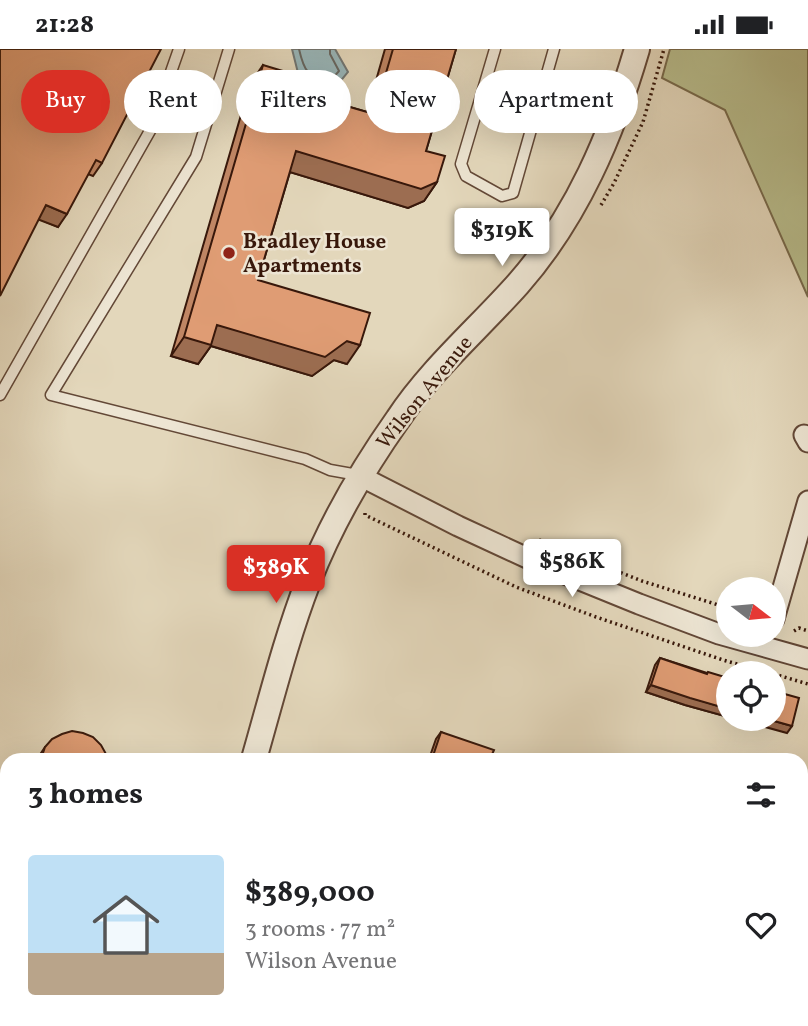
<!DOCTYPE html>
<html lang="en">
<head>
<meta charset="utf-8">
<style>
	body { margin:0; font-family:Vollkorn,serif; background:#f2f2f2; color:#202124; height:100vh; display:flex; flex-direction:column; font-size:26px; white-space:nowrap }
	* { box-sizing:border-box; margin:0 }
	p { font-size:23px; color:#757577 }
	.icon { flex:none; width:38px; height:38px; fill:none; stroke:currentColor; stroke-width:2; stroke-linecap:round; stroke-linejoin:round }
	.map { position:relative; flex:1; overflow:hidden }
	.side { position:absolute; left:0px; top:704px; width:808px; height:275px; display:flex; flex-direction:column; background:#fff; border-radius:21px 21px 0 0; box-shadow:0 7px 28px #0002 }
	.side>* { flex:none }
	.top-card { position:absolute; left:21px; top:21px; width:766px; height:63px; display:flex; gap:14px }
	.needle { width:46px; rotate:106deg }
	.tools { position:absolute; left:716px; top:528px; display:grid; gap:14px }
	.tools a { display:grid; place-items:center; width:70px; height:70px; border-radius:50%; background:#fff; box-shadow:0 7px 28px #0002; font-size:35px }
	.price { position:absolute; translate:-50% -60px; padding:0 16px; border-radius:7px; background:#fff; color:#222; font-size:23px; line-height:46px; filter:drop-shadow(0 2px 4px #0008) }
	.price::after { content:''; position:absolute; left:50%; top:42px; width:21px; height:16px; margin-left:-10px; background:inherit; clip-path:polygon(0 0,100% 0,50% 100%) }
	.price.selected { background:#d93025; color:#fff }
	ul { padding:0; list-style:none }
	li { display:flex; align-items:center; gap:21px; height:175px; padding:0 28px }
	li span { display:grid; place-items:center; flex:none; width:196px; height:140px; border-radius:7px; color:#555 }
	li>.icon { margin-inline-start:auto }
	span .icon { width:84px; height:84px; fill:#fffc; stroke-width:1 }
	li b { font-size:30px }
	h2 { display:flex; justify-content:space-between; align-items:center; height:84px; padding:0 28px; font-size:30px }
	.tag { padding:0 24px; border-radius:32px; background:#fff; box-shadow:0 7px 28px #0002; font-size:24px; line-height:63px }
	.tag.selected { background:#d93025; color:#fff }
	.status { display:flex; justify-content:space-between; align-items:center; height:49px; padding:0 35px; background:#fff; direction:ltr }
	.status svg { height:19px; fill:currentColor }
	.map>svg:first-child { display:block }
	.green { fill:#b8bd8d; stroke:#786a4c; stroke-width:2 }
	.water { fill:#99b7ba; stroke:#727774; stroke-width:2 }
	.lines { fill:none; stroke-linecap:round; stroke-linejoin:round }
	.shore { stroke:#686862; stroke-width:2 }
	.service-casing { stroke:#634837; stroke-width:13 }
	.minor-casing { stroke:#634837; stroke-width:23 }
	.tertiary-casing { stroke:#634837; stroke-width:28 }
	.secondary-casing { stroke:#38180b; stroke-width:32 }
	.path { stroke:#38180b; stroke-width:3.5; stroke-dasharray:2 3.5; stroke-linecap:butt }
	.service { stroke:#ede5d3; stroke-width:10 }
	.minor { stroke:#ede5d3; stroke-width:19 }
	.tertiary { stroke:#ede5d3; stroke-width:24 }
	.secondary { stroke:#ede5d3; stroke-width:28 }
	.wall { fill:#c08664; stroke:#38180b; stroke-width:2 }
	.shaded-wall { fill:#9c6d51; stroke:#38180b; stroke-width:2 }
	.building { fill:#df9c74; stroke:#38180b; stroke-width:2 }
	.poi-dot { fill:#8f2418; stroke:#ede5d3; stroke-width:2.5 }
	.labels { text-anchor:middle; stroke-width:5; stroke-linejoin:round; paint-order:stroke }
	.poi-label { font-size:21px; font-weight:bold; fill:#38180b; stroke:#ede5d3; text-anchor:start }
	.street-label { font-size:21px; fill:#38180b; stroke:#ede5d3 }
</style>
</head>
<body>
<div class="status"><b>21:28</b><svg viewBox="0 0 49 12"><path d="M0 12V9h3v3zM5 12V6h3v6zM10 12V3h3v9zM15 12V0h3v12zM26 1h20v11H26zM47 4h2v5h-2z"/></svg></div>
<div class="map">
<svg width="808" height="977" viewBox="0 0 808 977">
	<rect width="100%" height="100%" fill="#e3d7bb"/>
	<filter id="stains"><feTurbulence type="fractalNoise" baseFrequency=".00286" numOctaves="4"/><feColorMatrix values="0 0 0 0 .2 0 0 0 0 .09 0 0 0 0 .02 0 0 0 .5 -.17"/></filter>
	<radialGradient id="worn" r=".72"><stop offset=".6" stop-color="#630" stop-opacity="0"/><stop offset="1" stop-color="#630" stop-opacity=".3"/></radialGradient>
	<polygon class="green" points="670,0 808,0 808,248 725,61 662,29"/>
	<polygon class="water" points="292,0 335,0 348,23 335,39 315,36 298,24"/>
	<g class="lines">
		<path class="shore" d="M299 0C304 22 307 28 331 31L339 22 330 5V0"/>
		<defs>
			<g id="service">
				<polyline points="229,0 196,108 51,346 305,410 330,421 358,426"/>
				<polyline points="495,0 461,115 466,127 502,147 513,144 554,0"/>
				<polyline points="0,346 151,80 179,0"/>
			</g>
			<g id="minor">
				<polyline points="804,386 808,393"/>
				<polyline points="360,427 458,477 538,514 639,555 719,585 808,610"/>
				<polyline points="774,570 808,452"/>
				<polyline points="802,893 808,895"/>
				<polyline points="334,971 336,977"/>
			</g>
			<path id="tertiary" d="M254 710C271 651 286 590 308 533 331 474 362 421 398 370 431 320 478 280 518 235 577 168 612 85 637 0"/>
			<g id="secondary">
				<polyline points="0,863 7,865"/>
				<polyline points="0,907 7,909"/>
				<polyline points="225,971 246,977"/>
				<polyline points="381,971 401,977"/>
			</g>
		</defs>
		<use href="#service" class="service-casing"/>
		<use href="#minor" class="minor-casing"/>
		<use href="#tertiary" class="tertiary-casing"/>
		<use href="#secondary" class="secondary-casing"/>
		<g class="path">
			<polyline points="601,156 614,134 643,73 664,0"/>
			<polyline points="365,464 365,466 516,538 596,568 723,611 772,625"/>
			<polyline points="539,491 642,532 728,559"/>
			<polyline points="794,582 799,579 808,582"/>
			<polyline points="774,625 808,635"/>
			<polyline points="163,971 184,977"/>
			<polyline points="462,971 482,977"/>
		</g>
		<use href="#service" class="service"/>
		<use href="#minor" class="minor"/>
		<use href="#tertiary" class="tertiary"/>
		<use href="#secondary" class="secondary"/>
	</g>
	<g class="wall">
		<polygon points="0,0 102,114 93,127 88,125 58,178 39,170"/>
		<polygon points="385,0 456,0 426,102 437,133 424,152 408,159 290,123 258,231 347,315 334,311 312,327 211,297 198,315 171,307 250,35 263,16 291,41 367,63"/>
		<polygon points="660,609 707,624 728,629 728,668 685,656 646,643 655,616"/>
		<polygon points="441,683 490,710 429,710 436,690"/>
		<polygon points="45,698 107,710 37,710"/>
	</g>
	<g class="shaded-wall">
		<polygon points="296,102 437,133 424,152 408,159 283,121"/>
		<polygon points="46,156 67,165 58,178 37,170"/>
		<polygon points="217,276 347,292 360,296 347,315 334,311 312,327 211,297 198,315 171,307 184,288"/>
		<polygon points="651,636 728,660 728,668 685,656 646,643"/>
		<polygon points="736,670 767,670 792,677 787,684"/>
	</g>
	<g class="building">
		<polygon points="0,0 161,0 102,114 96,111 67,165 46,156 0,247"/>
		<polygon points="393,0 456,0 426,102 445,107 437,133 421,140 296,102 258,231 370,264 360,296 347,292 325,308 217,276 211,296 184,288 263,16 296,26 291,41 374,65"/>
		<polygon points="660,609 707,625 708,623 728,629 728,660 690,649 651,636"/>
		<polygon points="774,642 799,649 792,677 767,670 774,670"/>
		<polygon points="72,682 83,684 93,688 101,696 106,705 107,710 41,710 45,698 52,690 62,685"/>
		<polygon points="441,683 494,701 490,710 432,710"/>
	</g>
	<circle class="poi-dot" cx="229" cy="204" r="7"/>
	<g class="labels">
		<g class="poi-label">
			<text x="243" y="199">Bradley House<tspan x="243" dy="24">Apartments</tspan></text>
		</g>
		<g class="street-label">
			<text transform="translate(424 343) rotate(-51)" y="7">Wilson Avenue</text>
		</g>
	</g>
	<rect width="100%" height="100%" filter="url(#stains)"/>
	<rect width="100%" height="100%" fill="url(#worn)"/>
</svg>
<div class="tools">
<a><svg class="needle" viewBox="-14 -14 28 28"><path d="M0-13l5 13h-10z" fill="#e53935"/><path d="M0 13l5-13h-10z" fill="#757577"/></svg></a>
<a><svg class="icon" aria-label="locate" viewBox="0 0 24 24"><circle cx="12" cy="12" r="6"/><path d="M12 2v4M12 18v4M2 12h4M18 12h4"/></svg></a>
</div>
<b class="price" style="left:502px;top:219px">$319K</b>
<b class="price" style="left:572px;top:550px">$586K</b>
<b class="price selected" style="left:276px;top:556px">$389K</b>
<div class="top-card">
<a class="tag selected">Buy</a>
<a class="tag">Rent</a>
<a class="tag">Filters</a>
<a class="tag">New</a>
<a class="tag">Apartment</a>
</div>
<section class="side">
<h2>3 homes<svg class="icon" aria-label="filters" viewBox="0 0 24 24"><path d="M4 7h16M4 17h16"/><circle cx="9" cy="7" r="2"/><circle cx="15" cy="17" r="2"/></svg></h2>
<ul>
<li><span style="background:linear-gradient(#bfe0f5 70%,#b9a48a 0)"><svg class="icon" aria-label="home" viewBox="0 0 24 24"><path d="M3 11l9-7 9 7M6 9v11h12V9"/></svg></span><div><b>$389,000</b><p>3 rooms · 77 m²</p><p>Wilson Avenue</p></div><svg class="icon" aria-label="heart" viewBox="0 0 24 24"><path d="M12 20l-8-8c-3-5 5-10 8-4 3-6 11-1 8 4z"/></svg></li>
</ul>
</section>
</div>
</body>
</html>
